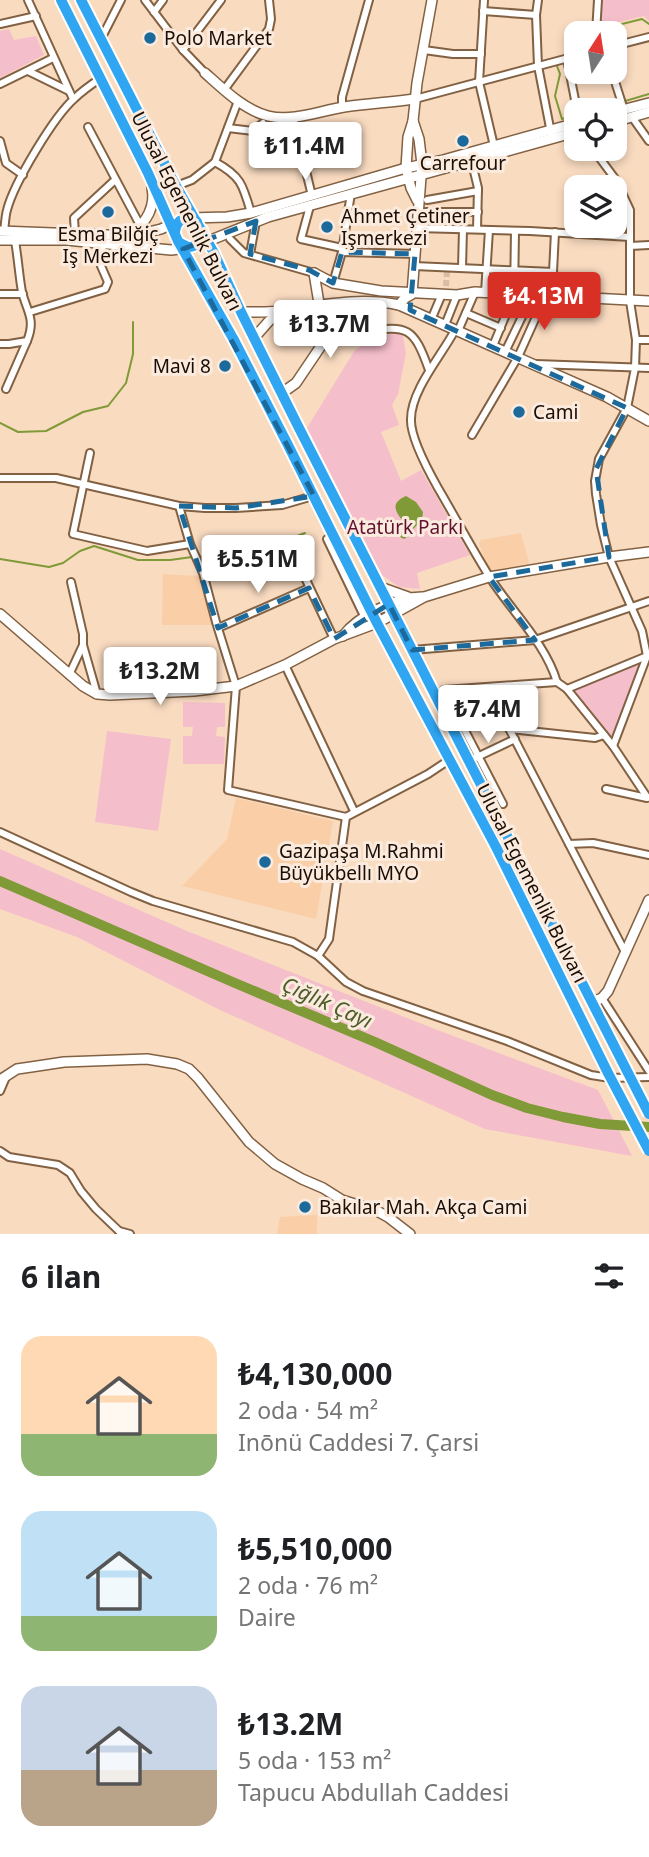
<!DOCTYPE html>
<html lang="tr">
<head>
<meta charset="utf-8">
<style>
	body { margin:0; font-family:"Noto Sans",sans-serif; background:#f6f6f6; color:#202124; height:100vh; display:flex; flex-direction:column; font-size:26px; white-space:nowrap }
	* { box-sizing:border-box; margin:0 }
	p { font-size:23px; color:#757577 }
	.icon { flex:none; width:38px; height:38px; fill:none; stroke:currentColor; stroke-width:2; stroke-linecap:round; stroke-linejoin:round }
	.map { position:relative; height:1234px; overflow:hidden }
	.panel { display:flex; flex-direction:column; background:#fff; flex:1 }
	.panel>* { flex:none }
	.needle { width:46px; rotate:12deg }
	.tools { position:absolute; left:564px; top:21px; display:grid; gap:14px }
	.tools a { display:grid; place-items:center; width:63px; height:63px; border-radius:14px; background:#fff; box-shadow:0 4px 10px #0003; font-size:35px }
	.price { position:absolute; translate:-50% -60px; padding:0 16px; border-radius:7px; background:#fff; color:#222; font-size:23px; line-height:46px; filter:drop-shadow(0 2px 4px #0008) }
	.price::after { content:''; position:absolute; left:50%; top:42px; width:21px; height:16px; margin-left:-10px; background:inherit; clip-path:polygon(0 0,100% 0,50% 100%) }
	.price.selected { background:#d93025; color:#fff }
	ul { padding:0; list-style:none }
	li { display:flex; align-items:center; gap:21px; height:175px; padding:0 21px }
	li span { display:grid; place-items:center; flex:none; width:196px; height:140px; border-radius:21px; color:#555 }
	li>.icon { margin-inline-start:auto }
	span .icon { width:84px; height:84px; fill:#fffc; stroke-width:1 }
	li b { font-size:30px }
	h2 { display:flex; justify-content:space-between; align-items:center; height:84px; padding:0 21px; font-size:30px }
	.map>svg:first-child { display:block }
	.built { fill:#facea7 }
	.green { fill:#f5becb }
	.water { fill:#7f9a37 }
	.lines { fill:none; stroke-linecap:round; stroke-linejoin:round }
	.stream { stroke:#7f9a37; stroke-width:2 }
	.river { stroke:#7f9a37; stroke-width:10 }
	.street-tunnel { stroke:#d8bca4; stroke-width:6; stroke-dasharray:6 3; stroke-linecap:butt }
	.street-casing { stroke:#826143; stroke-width:10 }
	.secondary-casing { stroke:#826143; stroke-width:12 }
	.highway-casing { stroke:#fff; stroke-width:14 }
	.street { stroke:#fff; stroke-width:6 }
	.secondary { stroke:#fff; stroke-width:9 }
	.highway { stroke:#30a6f3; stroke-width:10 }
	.highway-bridge-casing { stroke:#fff; stroke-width:14; stroke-linecap:butt }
	.highway-bridge { stroke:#30a6f3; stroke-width:10 }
	.marked { fill:none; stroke:#1c699b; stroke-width:5; stroke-dasharray:14 9; stroke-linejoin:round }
	.poi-dot { fill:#1c699b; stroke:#fbebde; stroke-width:2.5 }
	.labels { text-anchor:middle; stroke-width:6; stroke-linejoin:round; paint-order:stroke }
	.poi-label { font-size:19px; fill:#1a0d03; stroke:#fbebde; text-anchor:start }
	.street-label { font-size:19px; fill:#1a0d03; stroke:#fbebde }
	.park-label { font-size:19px; fill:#621230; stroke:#fbebde }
	.water-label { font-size:21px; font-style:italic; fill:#4d5c29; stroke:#fbebde }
</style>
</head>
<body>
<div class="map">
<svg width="649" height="1234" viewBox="0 0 649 1234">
	<rect width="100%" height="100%" fill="#f9dbc0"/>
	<g class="built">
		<polygon points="521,533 529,563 527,564 489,571 479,543 481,540"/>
		<polygon points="163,574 199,576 214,625 162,625"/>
		<polygon points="236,798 333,821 316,919 182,886 227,839"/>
		<polygon points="317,1215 317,1234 277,1234 280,1217"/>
	</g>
	<g class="green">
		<polygon points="601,0 649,0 649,21 644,16 599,27"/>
		<polygon points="9,29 14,40 36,36 44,55 0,78 0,31"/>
		<polygon points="402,332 406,353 398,394 392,405 399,425 381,432 401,481 421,470 470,555 417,573 420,589 399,587 382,575 307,428 355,350 377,337"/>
		<polygon points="647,656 613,746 567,689"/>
		<polygon points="183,702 225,703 225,727 217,727 216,736 225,737 224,764 183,764 183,736 192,736 193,727 183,727"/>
		<polygon points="107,731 171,739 158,831 95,822"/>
		<polygon points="0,849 187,931 440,1031 598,1090 632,1156 485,1129 218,1009 77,937 0,909"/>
	</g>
	<path class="water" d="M406 496 416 502 423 512C422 526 413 525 410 535L404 539 400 537 405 524C397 513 388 504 406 496Z"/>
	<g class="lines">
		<g class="stream">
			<polyline points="602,33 606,28 642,19 649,24"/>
			<polyline points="557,66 560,74 555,96 562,119 576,116"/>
			<polyline points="595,110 649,94"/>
			<polyline points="0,423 18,432 46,431 83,412 108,406 126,383 133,354 133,322"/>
			<polyline points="198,557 265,548 305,533"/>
			<polyline points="0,559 49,567 63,563 80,551 94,546 138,560 170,560 192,557"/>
		</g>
		<polyline class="river" points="0,881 235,983 375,1042 492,1095 527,1108 563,1117 600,1124 649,1127"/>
		<polyline class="street-tunnel" points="446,286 447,270"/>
		<defs>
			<g id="street">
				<polyline points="28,0 73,99"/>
				<polyline points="145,0 183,50 205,73"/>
				<polyline points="484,0 479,82 494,146"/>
				<polyline points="538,0 536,15 538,66 551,133"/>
				<polyline points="483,11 536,15"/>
				<polyline points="154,12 163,0"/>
				<polyline points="0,24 36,16"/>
				<polyline points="596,33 598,0"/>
				<polyline points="101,39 121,0"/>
				<polyline points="614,46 649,37"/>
				<polyline points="183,50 221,0"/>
				<polyline points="424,50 453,54 481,54"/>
				<polyline points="567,59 577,110"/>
				<polyline points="28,71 69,91"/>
				<polyline points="612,72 624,110"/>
				<polyline points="0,84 53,58"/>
				<polyline points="224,90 269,29 271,19 269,0"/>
				<polyline points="415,99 576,56"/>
				<polyline points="342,108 342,97 369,0"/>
				<polyline points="293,117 312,196"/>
				<polyline points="632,117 649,141"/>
				<polyline points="88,127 141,227"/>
				<polyline points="228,128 253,131 263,123"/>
				<polyline points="0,141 6,163 23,175"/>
				<polyline points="593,149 616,180 630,210 630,301 636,340 635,368 627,408 599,459 595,481 596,494 601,525 609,557 642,631 647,656 649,655"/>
				<polyline points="471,159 478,188 477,229"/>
				<path d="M215 162C241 176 243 185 251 213"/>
				<polyline points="176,186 192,180 215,162 238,101"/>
				<polyline points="427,200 478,191"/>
				<polyline points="310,206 301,239 342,248"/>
				<polyline points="426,212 478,212"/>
				<polyline points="416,228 530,231 630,237"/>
				<path d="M4 232C5 225 5 217 7 210 14 183 54 116 75 98 83 90 92 84 101 78"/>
				<polyline points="75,234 74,218 115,180"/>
				<polyline points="230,239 244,253 314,273"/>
				<polyline points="630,246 649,245"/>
				<polyline points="342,252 415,254"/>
				<polyline points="250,254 256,221"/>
				<polyline points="414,266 553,272 552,297"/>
				<polyline points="462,268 463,229"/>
				<polyline points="553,272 555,232"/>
				<polyline points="333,283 342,252 351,193"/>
				<polyline points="485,293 489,230"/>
				<polyline points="0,294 23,294"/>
				<polyline points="30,312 105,289 108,282 101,266 103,243"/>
				<polyline points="466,313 501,328"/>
				<polyline points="431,320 442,294"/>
				<polyline points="445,325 457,295"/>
				<path d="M455 330C442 355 411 390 411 419 410 437 429 472 438 488 455 517 471 547 489 576 511 611 545 642 557 682L567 689 613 746 647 797"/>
				<polyline points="458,331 475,292"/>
				<path d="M365 332C408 324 414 328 429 370"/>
				<polyline points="636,340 649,340"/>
				<path d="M0 344H9L27 341C36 319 27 312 22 292 19 275 18 258 15 241"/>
				<polyline points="493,346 514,295 515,231"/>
				<polyline points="505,352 532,296"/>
				<polyline points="536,364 649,368"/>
				<polyline points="6,389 27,341"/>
				<polyline points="472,435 518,357 545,297"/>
				<polyline points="90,453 73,534 147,551 190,544"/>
				<polyline points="0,478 56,478 179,506 205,508 236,508 282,505 313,496"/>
				<polyline points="179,506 190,544 203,573 216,622 236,686 228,790 346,817"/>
				<polyline points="327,539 365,618"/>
				<polyline points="291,548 334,639"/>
				<polyline points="71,582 83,634 83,645 97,694"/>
				<polyline points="218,628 309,588"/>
				<polyline points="412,650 535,640 649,601"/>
				<polyline points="285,665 354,811"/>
				<polyline points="69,675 83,645"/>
				<polyline points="488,688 625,952"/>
				<polyline points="567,689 647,656"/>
				<polyline points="510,729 595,738 604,735"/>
				<polyline points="613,746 647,656"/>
				<polyline points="475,758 515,739"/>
				<polyline points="606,789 647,798"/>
				<polyline points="503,804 444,690 557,682"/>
				<polyline points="0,832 131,892 153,901 293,942 318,956 346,982 363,991 507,1041 591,1075 610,1078 649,1077"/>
				<polyline points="569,844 593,843 649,855"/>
				<polyline points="318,956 329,939 346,817 428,774 449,760"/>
				<polyline points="602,998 649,1071"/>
				<polyline points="0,1091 6,1077"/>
				<polyline points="0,1151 9,1157 58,1165 70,1173 81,1191 96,1209 119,1231"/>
				<polyline points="119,1231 130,1234"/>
			</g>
			<g id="secondary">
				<path d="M205 73C223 89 244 110 268 116 293 122 319 111 344 107 367 104 391 102 415 99"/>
				<polyline points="614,112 649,103"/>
				<polyline points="614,122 649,112"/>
				<polyline points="417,200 411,188 406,168 408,137 413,121 417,83 432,0"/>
				<polyline points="190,218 227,217 251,213 406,168 443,160 576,123"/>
				<polyline points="0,231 132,236 161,229 177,222"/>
				<path d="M133 234C146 221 156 207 152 188"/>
				<polyline points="0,240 66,240 171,250 187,248"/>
				<polyline points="201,244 268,217 576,132"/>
				<polyline points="314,273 333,283 381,291 457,295 475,292 649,301"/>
				<polyline points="399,305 607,397 649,421"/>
				<path d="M241 312C256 312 271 313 285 310 323 305 360 297 399 305L405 298 412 294 422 164 419 139 413 121"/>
				<polyline points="254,338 269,321 281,312"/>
				<polyline points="282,393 296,383 325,340 314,273"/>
				<polyline points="380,587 408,597"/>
				<polyline points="0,614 83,686 97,694 110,695 194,691 236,686 285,665 334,639 377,623 424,597 489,577 609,557 649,552"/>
				<path d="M343 636C358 616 397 597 422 597"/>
				<polyline points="592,1002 602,998 608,991 649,900"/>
				<polyline points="0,1080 17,1069 31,1067 64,1062 147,1059 177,1064 189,1069 198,1078 249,1142 275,1164 302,1179 323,1188 342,1200 377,1211 388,1217 410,1234"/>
			</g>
			<g id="highway">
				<polyline points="61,0 148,173 178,241 234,340 287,443 377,623 496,847 608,1073"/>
				<polyline points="81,0 176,186 214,253 241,312 298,426 626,1069"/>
				<path d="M175 232C176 219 187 214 197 222"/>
				<path d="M180 243 188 247C198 247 203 240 202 230"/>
			</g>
		</defs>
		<use href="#street" class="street-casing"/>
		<use href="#secondary" class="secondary-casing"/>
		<use href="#highway" class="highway-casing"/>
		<use href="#street" class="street"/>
		<use href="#secondary" class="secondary"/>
		<use href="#highway" class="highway"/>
		<defs>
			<g id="highway-bridge">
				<polyline points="626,1069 649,1114"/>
				<polyline points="608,1073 649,1151"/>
			</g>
		</defs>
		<use href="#highway-bridge" class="highway-bridge-casing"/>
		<use href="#highway-bridge" class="highway-bridge"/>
	</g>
	<path class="marked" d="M256 221 250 254 309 270 333 283 342 252 415 254 410 310 627 408 596 469 609 557 489 577 535 640 412 650 389 604 334 639 309 588 218 628 179 506 236 508 314 496 183 249Z"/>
	<g class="poi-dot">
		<circle cx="150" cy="38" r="7"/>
		<circle cx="463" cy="141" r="7"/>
		<circle cx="108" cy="212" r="7"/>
		<circle cx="327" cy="227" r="7"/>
		<circle cx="225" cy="366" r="7"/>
		<circle cx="519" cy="412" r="7"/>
		<circle cx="265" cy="862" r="7"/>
		<circle cx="305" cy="1207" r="7"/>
	</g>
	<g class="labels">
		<g class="poi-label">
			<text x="164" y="45">Polo Market</text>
			<text x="463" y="170" text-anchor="middle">Carrefour</text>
			<text x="341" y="223">Ahmet Çetiner<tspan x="341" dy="22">Işmerkezi</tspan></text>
			<text x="108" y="241" text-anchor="middle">Esma Bilğiç<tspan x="108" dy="22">Iş Merkezi</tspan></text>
			<text x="211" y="373" text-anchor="end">Mavi 8</text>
			<text x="533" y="419">Cami</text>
			<text x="279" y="858">Gazipaşa M.Rahmi<tspan x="279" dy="22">Büyükbellı MYO</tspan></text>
			<text x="319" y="1214">Bakılar Mah. Akça Cami</text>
		</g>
		<g class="street-label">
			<text transform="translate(187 211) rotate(63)" y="7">Ulusal Egemenlik Bulvarı</text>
			<text transform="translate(532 883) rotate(63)" y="7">Ulusal Egemenlik Bulvarı</text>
		</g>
		<g class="park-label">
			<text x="405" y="534">Atatürk Parkı</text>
		</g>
		<g class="water-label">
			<text transform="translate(327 1003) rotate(24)" y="7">Çığlık Çayı</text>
		</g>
	</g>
</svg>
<div class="tools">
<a><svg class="needle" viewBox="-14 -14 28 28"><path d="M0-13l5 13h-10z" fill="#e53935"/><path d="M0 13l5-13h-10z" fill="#757577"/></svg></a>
<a><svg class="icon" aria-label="locate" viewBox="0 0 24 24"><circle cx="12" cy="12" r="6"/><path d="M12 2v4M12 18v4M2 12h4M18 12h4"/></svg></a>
<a><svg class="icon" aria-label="layers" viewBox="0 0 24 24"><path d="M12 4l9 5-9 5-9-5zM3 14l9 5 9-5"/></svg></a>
</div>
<b class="price" style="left:305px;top:182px">₺11.4M</b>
<b class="price selected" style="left:544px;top:332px">₺4.13M</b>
<b class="price" style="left:330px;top:360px">₺13.7M</b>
<b class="price" style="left:258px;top:595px">₺5.51M</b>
<b class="price" style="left:160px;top:707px">₺13.2M</b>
<b class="price" style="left:488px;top:745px">₺7.4M</b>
</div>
<section class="panel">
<h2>6 ilan<svg class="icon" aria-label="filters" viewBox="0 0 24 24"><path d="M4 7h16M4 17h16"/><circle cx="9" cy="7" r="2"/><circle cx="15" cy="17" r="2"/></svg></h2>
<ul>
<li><span style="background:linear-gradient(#ffd9b3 70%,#8fb573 0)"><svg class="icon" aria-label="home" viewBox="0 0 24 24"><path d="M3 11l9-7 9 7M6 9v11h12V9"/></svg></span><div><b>₺4,130,000</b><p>2 oda · 54 m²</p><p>Inōnü Caddesi 7. Çarsi</p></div></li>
<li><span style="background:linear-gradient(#bfe0f5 75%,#8fb573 0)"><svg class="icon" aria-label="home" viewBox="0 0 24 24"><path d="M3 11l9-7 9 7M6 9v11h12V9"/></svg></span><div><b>₺5,510,000</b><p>2 oda · 76 m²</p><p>Daire</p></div></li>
<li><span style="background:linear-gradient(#c9d6e8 60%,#b9a48a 0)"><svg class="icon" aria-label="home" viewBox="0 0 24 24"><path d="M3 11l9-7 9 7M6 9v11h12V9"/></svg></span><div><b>₺13.2M</b><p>5 oda · 153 m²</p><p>Tapucu Abdullah Caddesi</p></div></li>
</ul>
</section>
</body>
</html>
